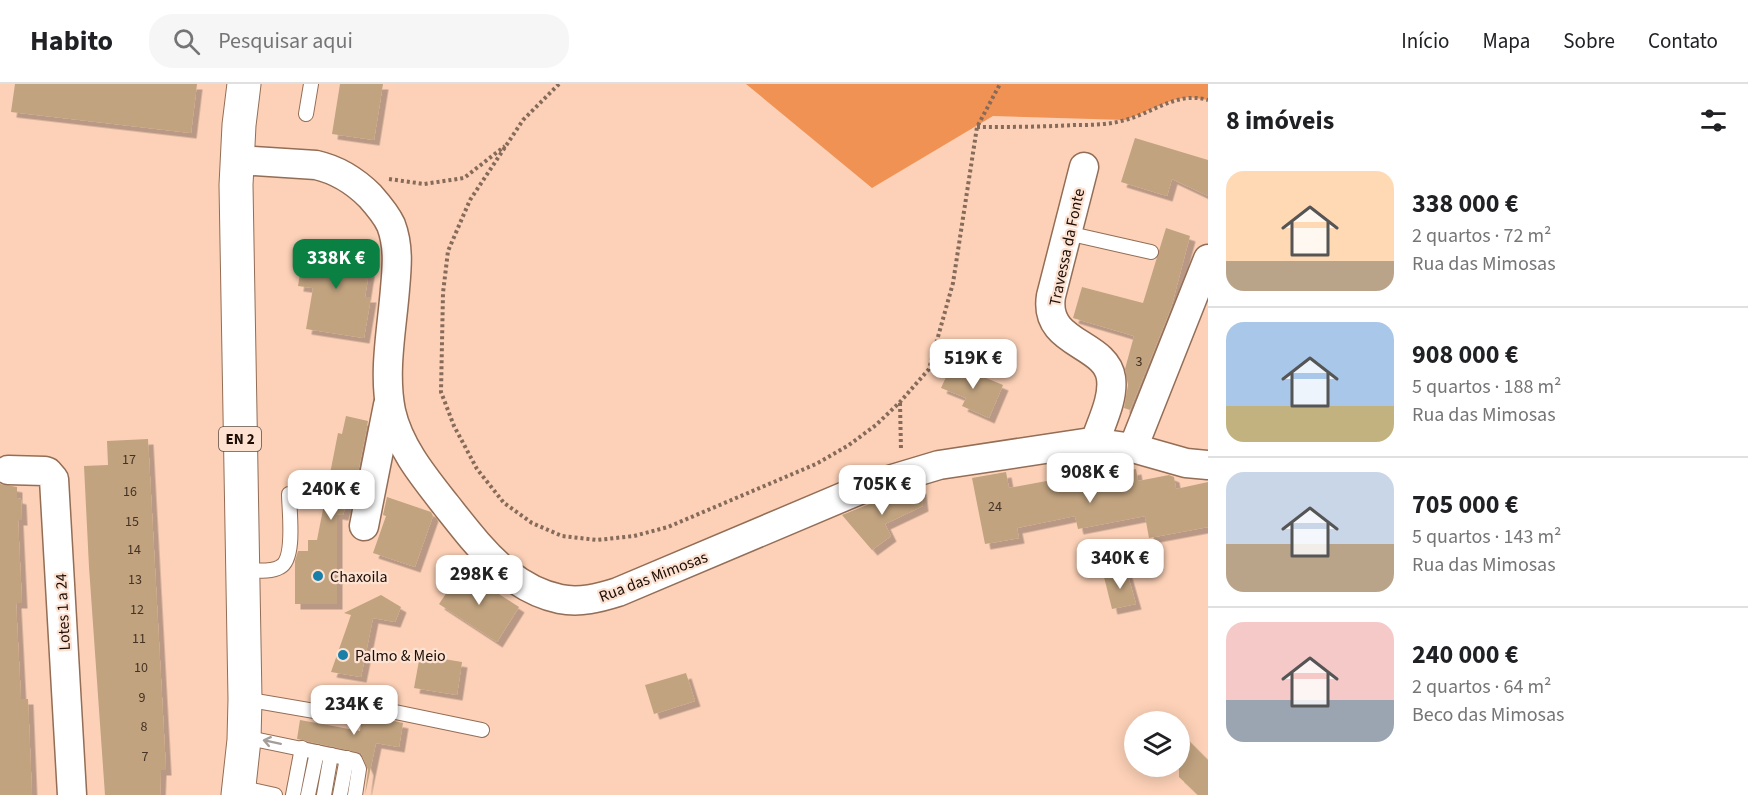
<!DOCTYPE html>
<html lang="pt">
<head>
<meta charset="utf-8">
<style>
	body { margin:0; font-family:"Source Sans 3",sans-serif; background:#f6f6f6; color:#202124; height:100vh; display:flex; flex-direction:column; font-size:22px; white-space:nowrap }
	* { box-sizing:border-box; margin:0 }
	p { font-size:20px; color:#757577 }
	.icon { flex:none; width:33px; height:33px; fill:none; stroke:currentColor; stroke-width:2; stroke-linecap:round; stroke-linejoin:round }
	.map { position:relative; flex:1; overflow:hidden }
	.details { display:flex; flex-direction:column; background:#fff; width:540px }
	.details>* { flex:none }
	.fabs { position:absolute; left:1124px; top:627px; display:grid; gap:12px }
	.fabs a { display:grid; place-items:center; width:66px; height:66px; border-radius:50%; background:#fff; box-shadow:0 3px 15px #0003; font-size:30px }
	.price { position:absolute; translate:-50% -51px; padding:0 14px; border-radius:12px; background:#fff; color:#222; font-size:20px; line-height:39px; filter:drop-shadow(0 2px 3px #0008) }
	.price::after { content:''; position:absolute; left:50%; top:36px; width:18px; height:14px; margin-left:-9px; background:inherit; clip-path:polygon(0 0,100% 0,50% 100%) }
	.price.active { background:#0b8043; color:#fff }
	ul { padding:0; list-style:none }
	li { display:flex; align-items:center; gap:18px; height:150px; padding:0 18px }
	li+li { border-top:2px solid #e0e0e0 }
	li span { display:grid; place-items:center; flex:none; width:168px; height:120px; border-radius:18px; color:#555 }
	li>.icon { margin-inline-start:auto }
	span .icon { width:72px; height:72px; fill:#fffc; stroke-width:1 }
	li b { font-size:26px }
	h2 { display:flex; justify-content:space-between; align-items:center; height:72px; padding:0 18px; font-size:26px }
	header { display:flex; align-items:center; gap:36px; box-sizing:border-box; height:84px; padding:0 30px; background:#fff; border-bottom:2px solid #e0e0e0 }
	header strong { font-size:28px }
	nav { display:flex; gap:33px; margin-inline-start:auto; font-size:21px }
	.search { width:420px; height:54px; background:#f6f6f6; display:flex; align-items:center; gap:15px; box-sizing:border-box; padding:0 21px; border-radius:24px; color:#757577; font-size:22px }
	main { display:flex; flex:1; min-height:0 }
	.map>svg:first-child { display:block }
	.forest { fill:#f19255 }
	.building { fill:#c1a37f; filter:url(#shadow) }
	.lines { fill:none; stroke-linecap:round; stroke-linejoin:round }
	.service-casing { stroke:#936d55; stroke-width:16 }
	.minor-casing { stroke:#936d55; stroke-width:31 }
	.primary-casing { stroke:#936d55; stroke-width:35 }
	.path { stroke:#866a5a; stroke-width:4; stroke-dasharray:3 3; stroke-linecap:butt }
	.service { stroke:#fff; stroke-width:14 }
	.minor { stroke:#fff; stroke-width:28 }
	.primary { stroke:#fff; stroke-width:33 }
	.oneway { stroke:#a49e9b }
	.poi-dot { fill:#187fa9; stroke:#fde2d2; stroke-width:2 }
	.labels { text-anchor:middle; stroke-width:4.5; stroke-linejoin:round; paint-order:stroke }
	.number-label { font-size:14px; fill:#443224 }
	.shield { fill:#fde2d2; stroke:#5f4d42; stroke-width:1.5 }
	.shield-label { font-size:15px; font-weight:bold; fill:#1b0d05 }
	.street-label { font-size:16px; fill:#1b0d05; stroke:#fde2d2 }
	.poi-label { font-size:16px; fill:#1b0d05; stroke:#fde2d2; text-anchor:start }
</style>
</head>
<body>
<header>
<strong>Habito</strong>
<div class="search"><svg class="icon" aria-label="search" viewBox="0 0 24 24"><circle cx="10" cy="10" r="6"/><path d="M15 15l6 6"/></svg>Pesquisar aqui</div>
<nav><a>Início</a><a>Mapa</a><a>Sobre</a><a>Contato</a></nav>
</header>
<main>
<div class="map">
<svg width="1208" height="711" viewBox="0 0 1208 711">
	<defs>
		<filter id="shadow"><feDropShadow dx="5.5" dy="5.5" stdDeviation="0" flood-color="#0004"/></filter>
	</defs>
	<rect width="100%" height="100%" fill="#fcd1b7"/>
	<polygon class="forest" points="746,0 1208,0 1208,16 1189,13 1173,16 1125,36 993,32 872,104"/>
	<g class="building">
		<polygon points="15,0 197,0 191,49 11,28"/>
		<polygon points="340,0 383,0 374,56 332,50"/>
		<polygon points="1135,54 1208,76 1208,112 1172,95 1167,112 1121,98"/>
		<polygon points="1166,144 1190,152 1171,224 1130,326 1124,324 1128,301 1125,285 1134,252 1073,234 1082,203 1143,219"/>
		<polygon points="305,158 343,164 342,171 371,176 365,213 371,213 364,254 306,245 313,204 298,202"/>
		<polygon points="952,280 1003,301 989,334 962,322 966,314 941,304"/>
		<polygon points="346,332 368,337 351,425 345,424 343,431 337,430 337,520 295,520 295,477 298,467 308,467 308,456 317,456 338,349 342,350"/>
		<polygon points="148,355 166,686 161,686 160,711 105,711 89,483 84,382 108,381 107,357"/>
		<polygon points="1136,385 1138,397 1169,391 1174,393 1176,405 1208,398 1208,443 1149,454 1145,432 1078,445 1075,432 1017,444 1019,454 985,460 972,394 1006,388 1009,404 1068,393 1068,395 1082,393 1082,395"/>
		<polygon points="0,400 17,403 17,414 21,415 22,436 18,436 22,519 13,519 16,519 21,615 28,615 32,711 0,711"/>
		<polygon points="921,404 923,422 885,440 891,452 872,466 842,431 875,418"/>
		<polygon points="387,413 431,428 433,432 415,483 373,469 386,432 383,431"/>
		<polygon points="1126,485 1136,520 1112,525 1104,493"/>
		<polygon points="462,486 519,523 497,558 439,520"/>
		<polygon points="381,511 401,523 395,538 373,534 361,593 331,588 351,531 344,529"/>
		<polygon points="420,571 462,578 457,611 414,604"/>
		<polygon points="686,589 695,617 654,630 645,601"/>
		<polygon points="376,633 403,639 399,663 376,659 365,711 368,686 361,669 297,655 300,636 360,647 362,634"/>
		<polygon points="1179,647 1208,676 1208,711 1198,711 1179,693"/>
	</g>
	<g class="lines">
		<defs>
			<g id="service">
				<polyline points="306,30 311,0"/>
				<polyline points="1067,149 1151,168"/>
				<path d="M242 486C254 486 270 489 280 483 296 475 289 426 289 410"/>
				<polyline points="245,615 326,629 376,624 482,646"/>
				<polyline points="244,653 355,676 359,685 355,711"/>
				<polyline points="239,703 275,711"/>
				<polyline points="293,711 302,664"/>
				<polyline points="308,711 317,668"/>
				<polyline points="324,711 331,671"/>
				<polyline points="340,711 347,674"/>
			</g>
			<g id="minor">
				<path d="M237 76 316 81C338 86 354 96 370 112 378 121 386 130 391 141 399 162 397 183 395 205 392 244 383 288 391 327 399 363 424 393 446 421 465 445 483 469 507 489 522 501 541 511 560 515 580 519 599 514 618 508L869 402 939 381 1091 358 1133 364 1186 379 1208 381"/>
				<path d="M1084 83 1051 212C1043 261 1106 258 1111 294 1114 315 1101 339 1095 358"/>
				<polyline points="1133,364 1208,175"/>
				<polyline points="8,386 45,387 48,388 54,395 72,711"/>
				<polyline points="364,442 388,321"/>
			</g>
			<polyline id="primary" points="238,711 244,656 245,615 236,101 239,41 244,0"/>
		</defs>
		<use href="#service" class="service-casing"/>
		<use href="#minor" class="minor-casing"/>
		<use href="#primary" class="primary-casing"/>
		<g class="path">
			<polyline points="559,0 523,36 470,116 448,167 443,209 441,308 454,342 477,385 504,419 532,439 562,452 597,456 634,452 668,443 816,380 849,361 876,341 900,318 929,285 953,199 977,43 1000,0"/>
			<path d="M977 43C1009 43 1042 43 1074 41 1091 41 1108 41 1125 36 1153 29 1177 7 1208 16"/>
			<polyline points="389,95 424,100 464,94 505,62"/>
			<polyline points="900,319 901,366"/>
		</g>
		<use href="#service" class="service"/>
		<use href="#minor" class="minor"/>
		<use href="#primary" class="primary"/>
	</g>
	<defs><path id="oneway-shaft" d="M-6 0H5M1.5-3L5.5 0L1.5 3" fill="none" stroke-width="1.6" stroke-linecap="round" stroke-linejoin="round" transform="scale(1.5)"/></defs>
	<use class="oneway" href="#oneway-shaft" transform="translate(272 658) rotate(-168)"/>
	<g class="poi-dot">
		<circle cx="318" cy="492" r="6"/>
		<circle cx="343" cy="571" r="6"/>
	</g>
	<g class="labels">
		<g class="number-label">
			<text x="1139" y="282">3</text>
			<text x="129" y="380">17</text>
			<text x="130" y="412">16</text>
			<text x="995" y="427">24</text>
			<text x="132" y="442">15</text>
			<text x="134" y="470">14</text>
			<text x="135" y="500">13</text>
			<text x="137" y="530">12</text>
			<text x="139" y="559">11</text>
			<text x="141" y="588">10</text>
			<text x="142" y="618">9</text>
			<text x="144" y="647">8</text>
			<text x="145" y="677">7</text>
		</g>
		<rect class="shield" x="219" y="343" width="42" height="24" rx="4.5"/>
		<g class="shield-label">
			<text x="240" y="360">EN 2</text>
		</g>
		<g class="street-label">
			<text transform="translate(1066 163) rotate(-78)" y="6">Travessa da Fonte</text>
			<text transform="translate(653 492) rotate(-21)" y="6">Rua das Mimosas</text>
			<text transform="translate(62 528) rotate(-93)" y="6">Lotes 1 a 24</text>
		</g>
		<g class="poi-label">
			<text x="330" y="498">Chaxoila</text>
			<text x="355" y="577">Palmo &amp; Meio</text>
		</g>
	</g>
</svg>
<div class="fabs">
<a><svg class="icon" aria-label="layers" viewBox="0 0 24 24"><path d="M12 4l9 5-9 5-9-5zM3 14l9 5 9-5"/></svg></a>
</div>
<b class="price active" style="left:336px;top:206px">338K €</b>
<b class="price" style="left:973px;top:306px">519K €</b>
<b class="price" style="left:1090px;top:420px">908K €</b>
<b class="price" style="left:882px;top:432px">705K €</b>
<b class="price" style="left:331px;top:437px">240K €</b>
<b class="price" style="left:1120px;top:506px">340K €</b>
<b class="price" style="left:479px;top:522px">298K €</b>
<b class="price" style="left:354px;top:652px">234K €</b>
</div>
<section class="details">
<h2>8 imóveis<svg class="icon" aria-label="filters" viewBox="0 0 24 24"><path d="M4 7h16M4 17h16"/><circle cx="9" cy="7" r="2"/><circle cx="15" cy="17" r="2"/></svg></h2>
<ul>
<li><span style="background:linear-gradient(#ffd9b3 75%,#b9a48a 0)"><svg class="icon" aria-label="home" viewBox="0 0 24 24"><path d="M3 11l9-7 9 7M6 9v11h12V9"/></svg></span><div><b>338 000 €</b><p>2 quartos · 72 m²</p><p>Rua das Mimosas</p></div></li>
<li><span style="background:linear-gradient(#a9c7e8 70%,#c2b280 0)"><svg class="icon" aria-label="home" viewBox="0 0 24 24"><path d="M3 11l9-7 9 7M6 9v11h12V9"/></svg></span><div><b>908 000 €</b><p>5 quartos · 188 m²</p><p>Rua das Mimosas</p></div></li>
<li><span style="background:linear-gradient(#c9d6e8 60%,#b9a48a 0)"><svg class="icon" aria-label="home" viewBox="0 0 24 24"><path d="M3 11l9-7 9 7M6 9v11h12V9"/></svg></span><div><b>705 000 €</b><p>5 quartos · 143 m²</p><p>Rua das Mimosas</p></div></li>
<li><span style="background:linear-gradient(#f6c9c9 65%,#9aa5b1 0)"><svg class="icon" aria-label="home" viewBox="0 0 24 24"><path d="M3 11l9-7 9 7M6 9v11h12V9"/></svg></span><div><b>240 000 €</b><p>2 quartos · 64 m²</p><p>Beco das Mimosas</p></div></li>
</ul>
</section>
</main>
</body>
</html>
